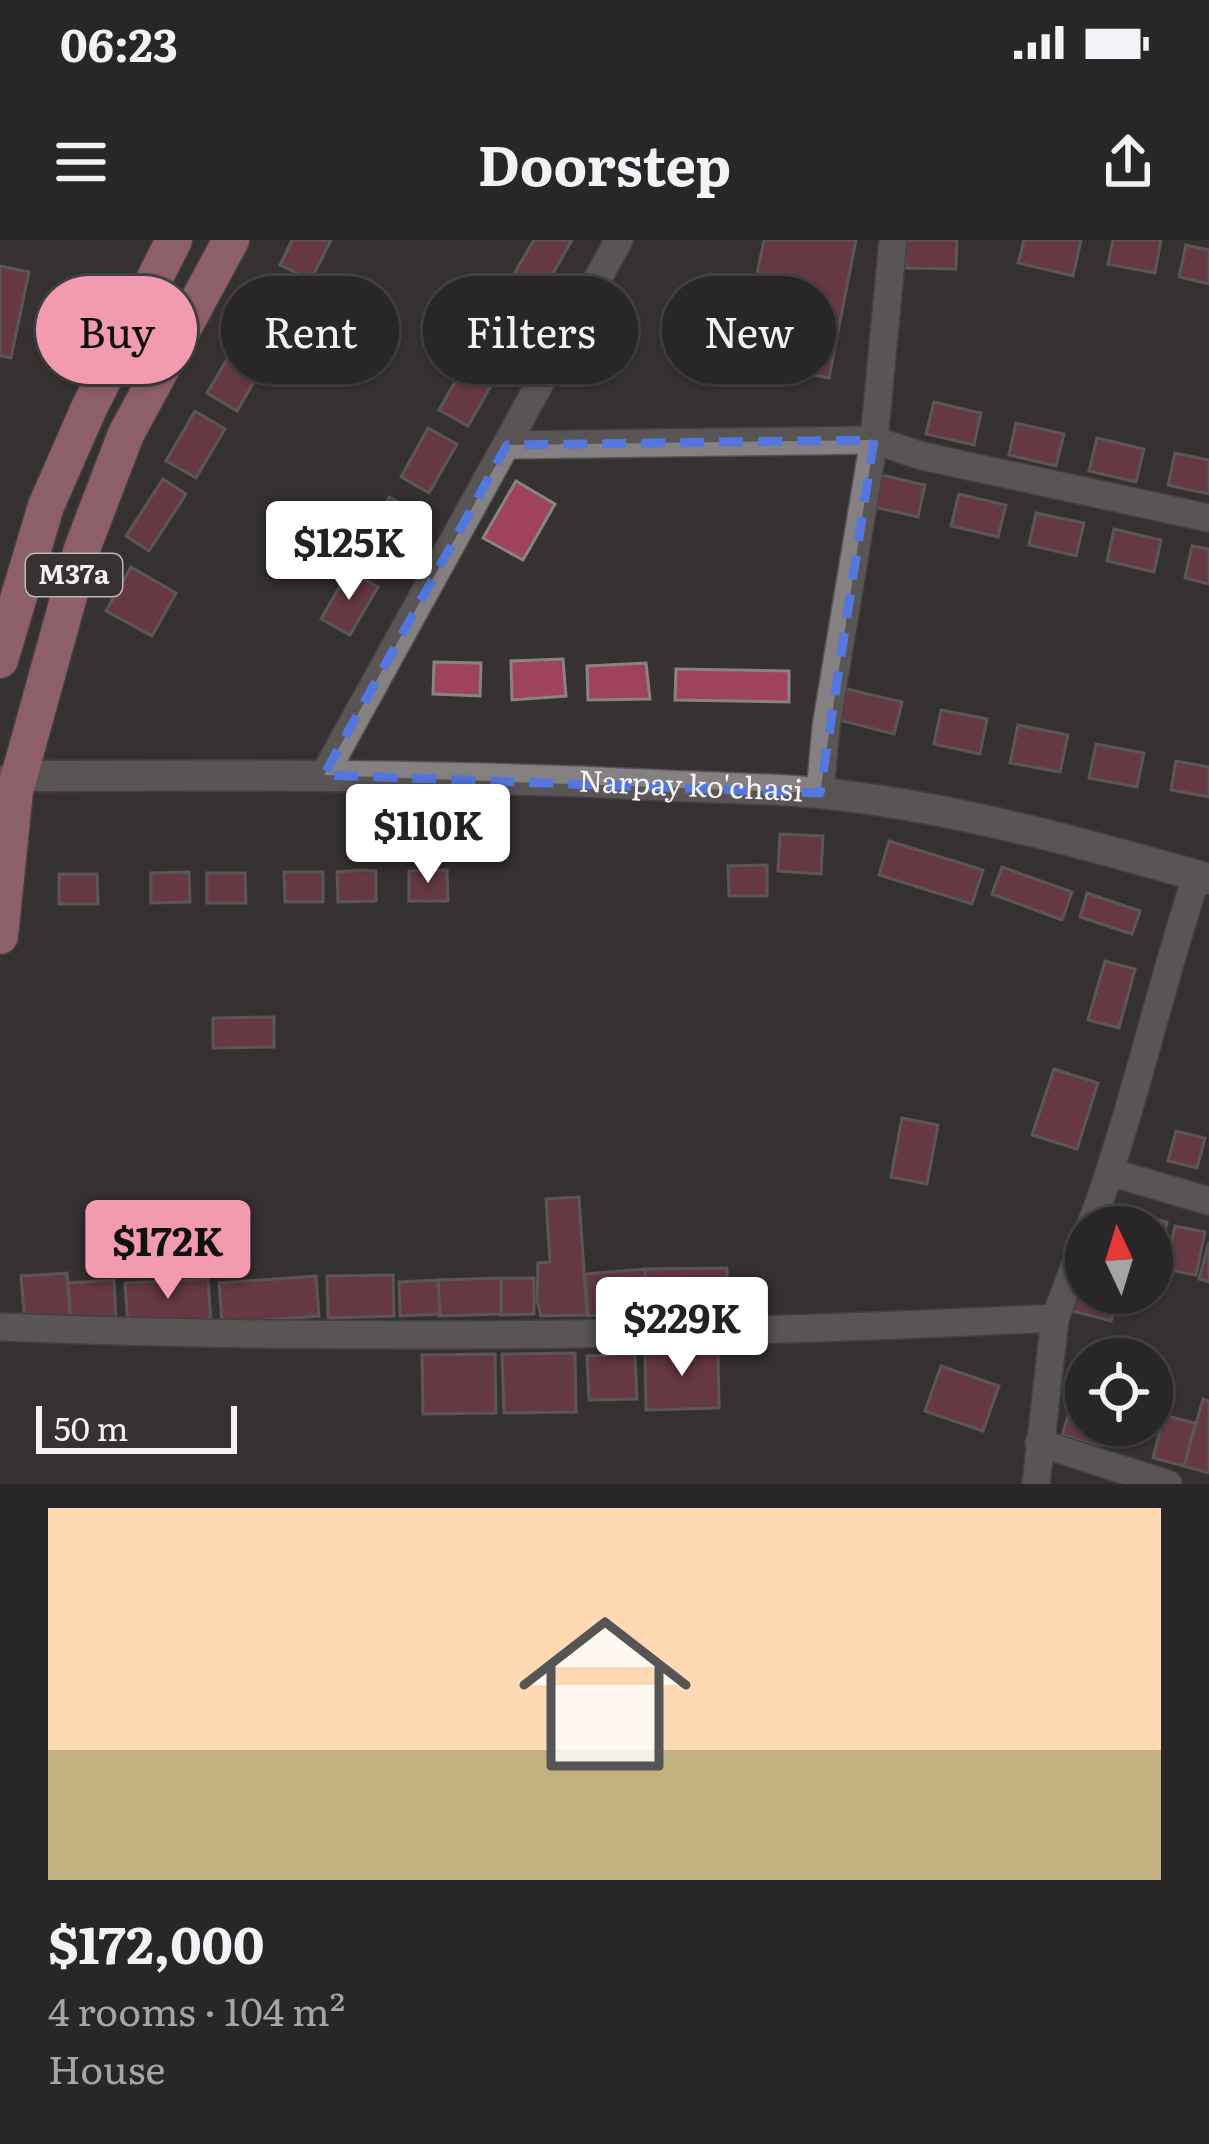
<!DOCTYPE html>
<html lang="en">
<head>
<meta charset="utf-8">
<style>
	body { margin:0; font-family:Literata,serif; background:#302e2e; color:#f1f3f6; height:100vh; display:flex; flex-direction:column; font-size:45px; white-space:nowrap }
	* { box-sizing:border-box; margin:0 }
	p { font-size:39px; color:#a5a5a7 }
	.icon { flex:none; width:66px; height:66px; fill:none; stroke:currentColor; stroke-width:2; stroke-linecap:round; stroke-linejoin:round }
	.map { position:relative; height:1244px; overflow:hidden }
	.sheet { display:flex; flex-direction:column; background:#282626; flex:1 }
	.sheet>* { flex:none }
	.top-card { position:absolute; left:36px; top:36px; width:1137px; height:108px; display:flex; gap:24px }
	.needle { width:78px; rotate:356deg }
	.buttons { position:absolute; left:1065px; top:966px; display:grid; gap:24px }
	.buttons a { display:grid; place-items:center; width:108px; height:108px; border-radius:50%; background:#282626; box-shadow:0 3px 9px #0004,0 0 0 3px #444343; font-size:60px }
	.scale { position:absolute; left:36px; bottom:30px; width:201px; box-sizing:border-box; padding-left:12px; border:6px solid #f5f2f2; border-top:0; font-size:33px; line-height:42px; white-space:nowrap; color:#f5f2f2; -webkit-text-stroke:9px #363232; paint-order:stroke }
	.price { position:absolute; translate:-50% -102px; padding:0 27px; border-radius:12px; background:#fff; color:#222; font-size:39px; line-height:78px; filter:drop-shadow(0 3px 6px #0008) }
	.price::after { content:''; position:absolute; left:50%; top:72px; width:36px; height:27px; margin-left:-18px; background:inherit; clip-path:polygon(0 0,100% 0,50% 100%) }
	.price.active { background:#f29aae; color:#111 }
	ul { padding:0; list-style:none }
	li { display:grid; align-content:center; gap:24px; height:636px; padding:0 48px }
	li+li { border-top:3px solid #444343 }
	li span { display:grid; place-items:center; height:372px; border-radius:0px; color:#555 }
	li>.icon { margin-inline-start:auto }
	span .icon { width:216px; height:216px; fill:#fffc; stroke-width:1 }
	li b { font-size:51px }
	.pill { padding:0 42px; border-radius:54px; background:#282626; box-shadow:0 3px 9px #0004,0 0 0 3px #444343; font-size:42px; line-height:108px }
	.pill.active { background:#f29aae; color:#111 }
	.status { display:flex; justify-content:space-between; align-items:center; height:84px; padding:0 60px; background:#282626; direction:ltr }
	.status svg { height:33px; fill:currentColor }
	header { display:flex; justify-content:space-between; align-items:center; height:156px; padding:0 48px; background:#282626; font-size:54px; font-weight:700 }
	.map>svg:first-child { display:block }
	.building { fill:#9f425c; stroke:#888384; stroke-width:3 }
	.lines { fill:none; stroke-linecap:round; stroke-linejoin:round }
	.street-casing { stroke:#555152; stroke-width:30 }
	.secondary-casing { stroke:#555152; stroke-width:33 }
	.highway-casing { stroke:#555152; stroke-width:39 }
	.street { stroke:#858081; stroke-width:27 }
	.secondary { stroke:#858081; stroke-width:30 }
	.highway { stroke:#f798af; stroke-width:36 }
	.marked { fill:none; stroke:#5377de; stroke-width:9; stroke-dasharray:24 15; stroke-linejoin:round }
	.labels { text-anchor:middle; stroke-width:10; stroke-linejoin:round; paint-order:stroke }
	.shield { fill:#363232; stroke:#bcb8b8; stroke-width:3 }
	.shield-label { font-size:27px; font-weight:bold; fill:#f5f2f2 }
	.street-label { font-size:30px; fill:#f5f2f2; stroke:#363232 }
</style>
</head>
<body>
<div class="status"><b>06:23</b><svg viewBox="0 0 49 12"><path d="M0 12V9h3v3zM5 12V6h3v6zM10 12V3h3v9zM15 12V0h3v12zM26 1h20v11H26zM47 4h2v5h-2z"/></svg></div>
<header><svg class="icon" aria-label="menu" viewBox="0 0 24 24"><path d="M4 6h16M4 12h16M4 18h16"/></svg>Doorstep<svg class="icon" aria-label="share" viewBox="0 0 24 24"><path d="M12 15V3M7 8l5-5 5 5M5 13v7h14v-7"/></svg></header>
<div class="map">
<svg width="1209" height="1244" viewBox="0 0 1209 1244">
	<rect width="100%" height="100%" fill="#363232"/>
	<g class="building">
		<polygon points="292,0 331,0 311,40 280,25"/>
		<polygon points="534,0 572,0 544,49 515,32"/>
		<polygon points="764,0 856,0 829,138 698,113 706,70 748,78"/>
		<polygon points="906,0 957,0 956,29 905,28"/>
		<polygon points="1024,0 1081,0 1073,36 1018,23"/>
		<polygon points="1113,0 1161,0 1155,33 1108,24"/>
		<polygon points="1186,5 1209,10 1209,44 1179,37"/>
		<polygon points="0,26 29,32 11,118 0,116"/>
		<polygon points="268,36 298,53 269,102 240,85"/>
		<polygon points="507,52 536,68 508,117 480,101"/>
		<polygon points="236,104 266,121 237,171 207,153"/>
		<polygon points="467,121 496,137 468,186 439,170"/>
		<polygon points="934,162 981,173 974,205 926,194"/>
		<polygon points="195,171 225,189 196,238 166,221"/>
		<polygon points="1016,183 1064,194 1056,226 1009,215"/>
		<polygon points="428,188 457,204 429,253 401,237"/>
		<polygon points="1097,198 1144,209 1136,242 1089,231"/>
		<polygon points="1175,213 1209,220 1209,254 1168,245"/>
		<polygon points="878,234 925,245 918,277 870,266"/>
		<polygon points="163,239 186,254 149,311 126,296"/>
		<polygon points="516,241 555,264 523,320 483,298"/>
		<polygon points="959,254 1006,265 998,297 951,286"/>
		<polygon points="389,257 418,273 390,322 361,306"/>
		<polygon points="1036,273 1084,283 1076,316 1029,305"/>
		<polygon points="1114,289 1161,300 1154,332 1107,321"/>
		<polygon points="1192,306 1209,309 1209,344 1185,338"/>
		<polygon points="131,327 176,353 152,396 106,371"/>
		<polygon points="349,330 378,347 350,395 321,379"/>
		<polygon points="563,419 566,456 512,460 511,421"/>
		<polygon points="434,422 481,423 480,456 433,454"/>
		<polygon points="646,423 650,459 588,460 587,426"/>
		<polygon points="676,429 789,431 789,462 675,460"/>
		<polygon points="847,449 902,462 894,494 839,480"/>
		<polygon points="941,470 987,479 980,514 934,504"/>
		<polygon points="1018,485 1068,495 1060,532 1010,523"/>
		<polygon points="1096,504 1144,513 1137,547 1089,538"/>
		<polygon points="1176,521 1209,527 1209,557 1171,550"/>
		<polygon points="780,594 823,596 821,634 778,631"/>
		<polygon points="889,601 983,630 972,664 879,635"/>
		<polygon points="767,625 767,656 729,656 728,626"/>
		<polygon points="1002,627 1072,652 1062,680 992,654"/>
		<polygon points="362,630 376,631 376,661 338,662 337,632"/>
		<polygon points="447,630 448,661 409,661 409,631"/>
		<polygon points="189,632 190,662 151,663 151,633"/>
		<polygon points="284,632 323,632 323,662 285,662"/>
		<polygon points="207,633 245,633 246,663 207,663"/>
		<polygon points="59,634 97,634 98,664 59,664"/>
		<polygon points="1087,653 1140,671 1132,694 1080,677"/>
		<polygon points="1105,721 1135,729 1119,788 1088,780"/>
		<polygon points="274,777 274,807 213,808 213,778"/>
		<polygon points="1054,829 1098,843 1077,909 1032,895"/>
		<polygon points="902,878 938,885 927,944 891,937"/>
		<polygon points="1176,891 1205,898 1197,928 1168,921"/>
		<polygon points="579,957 587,1075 541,1076 537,1060 538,1023 550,1022 546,959"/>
		<polygon points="1100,964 1140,975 1137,987 1094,987"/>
		<polygon points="1146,977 1167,982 1158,1017 1152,1015 1152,987 1143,987"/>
		<polygon points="1175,986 1205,992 1196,1035 1165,1029"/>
		<polygon points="1209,1002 1209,1042 1199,1039"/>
		<polygon points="1086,1017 1086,1053 1119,1053 1111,1081 1072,1071"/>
		<polygon points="727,1028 728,1074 645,1075 645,1029"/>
		<polygon points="645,1029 649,1071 588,1076 585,1034"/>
		<polygon points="67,1033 71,1082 25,1085 21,1036"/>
		<polygon points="393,1035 394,1076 328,1078 327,1036"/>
		<polygon points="316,1036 319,1076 222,1083 219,1043"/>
		<polygon points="501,1038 534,1038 534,1074 501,1075"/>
		<polygon points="501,1038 501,1074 439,1076 438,1040"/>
		<polygon points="208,1039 211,1081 128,1086 125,1043"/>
		<polygon points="114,1040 116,1080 71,1083 68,1043"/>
		<polygon points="438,1040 440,1074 400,1076 399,1042"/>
		<polygon points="718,1109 719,1168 646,1170 645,1111"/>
		<polygon points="575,1113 576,1172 504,1173 502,1114"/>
		<polygon points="495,1114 496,1173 423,1174 422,1115"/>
		<polygon points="635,1114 637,1159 589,1160 587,1116"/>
		<polygon points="941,1126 999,1146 983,1191 925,1171"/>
		<polygon points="1077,1149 1086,1151 1086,1185 1108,1185 1101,1207 1062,1195"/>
		<polygon points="1203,1159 1209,1161 1209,1233 1184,1226"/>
		<polygon points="1164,1175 1195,1183 1184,1226 1153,1218"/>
	</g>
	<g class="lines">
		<defs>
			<g id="street">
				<polyline points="507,205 874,200 922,216 1209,278"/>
				<polyline points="324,535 619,0"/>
				<polyline points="820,553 826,487 874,200 893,0"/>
				<polyline points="1110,932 1209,961"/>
				<path d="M1090 987C1133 873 1158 752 1197 635"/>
				<path d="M0 1087C351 1101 704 1096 1055 1078"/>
				<polyline points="1039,1203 1168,1244"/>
				<polyline points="1036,1244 1055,1078 1086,997"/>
			</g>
			<g id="secondary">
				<path id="s1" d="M2 542 19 536C231 535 443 534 655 545 710 548 765 548 819 553 951 566 1082 603 1209 639"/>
			</g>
			<g id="highway">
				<polyline points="0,420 46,266 89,168 174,0"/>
				<polyline points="0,696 15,551 82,309 126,194 231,0"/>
			</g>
		</defs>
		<use href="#street" class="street-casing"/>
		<use href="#secondary" class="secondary-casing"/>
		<use href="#highway" class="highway-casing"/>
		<use href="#street" class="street"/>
		<use href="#secondary" class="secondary"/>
		<use href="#highway" class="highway"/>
	</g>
	<path d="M0 0H1209V1244H0ZM874 200 820 553 324 535 507 205Z" fill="#363232" fill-opacity=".55" fill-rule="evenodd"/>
	<path class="marked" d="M874 200 820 553 324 535 507 205Z"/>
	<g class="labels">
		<rect class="shield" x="26" y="314" width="96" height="42" rx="9"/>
		<g class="shield-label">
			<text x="74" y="344">M37a</text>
		</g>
		<g class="street-label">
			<text dy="10" stroke="none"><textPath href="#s1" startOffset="690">Narpay ko'chasi</textPath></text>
		</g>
	</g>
</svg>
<div class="buttons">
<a><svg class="needle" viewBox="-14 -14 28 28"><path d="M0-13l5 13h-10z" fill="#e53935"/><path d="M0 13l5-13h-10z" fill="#a5a5a7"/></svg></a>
<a><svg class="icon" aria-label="locate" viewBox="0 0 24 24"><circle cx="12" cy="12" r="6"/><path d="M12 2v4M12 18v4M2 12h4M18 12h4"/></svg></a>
</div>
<div class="scale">50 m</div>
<b class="price" style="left:349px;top:363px">$125K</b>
<b class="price" style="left:428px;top:646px">$110K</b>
<b class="price active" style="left:168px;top:1062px">$172K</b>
<b class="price" style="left:682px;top:1139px">$229K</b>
<div class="top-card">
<a class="pill active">Buy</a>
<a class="pill">Rent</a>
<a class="pill">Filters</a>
<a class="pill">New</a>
</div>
</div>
<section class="sheet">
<ul>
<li><span style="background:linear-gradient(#ffd9b3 65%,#c2b280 0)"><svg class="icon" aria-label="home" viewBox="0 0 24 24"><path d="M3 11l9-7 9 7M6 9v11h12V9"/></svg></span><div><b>$172,000</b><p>4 rooms · 104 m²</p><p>House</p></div></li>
</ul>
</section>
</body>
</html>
